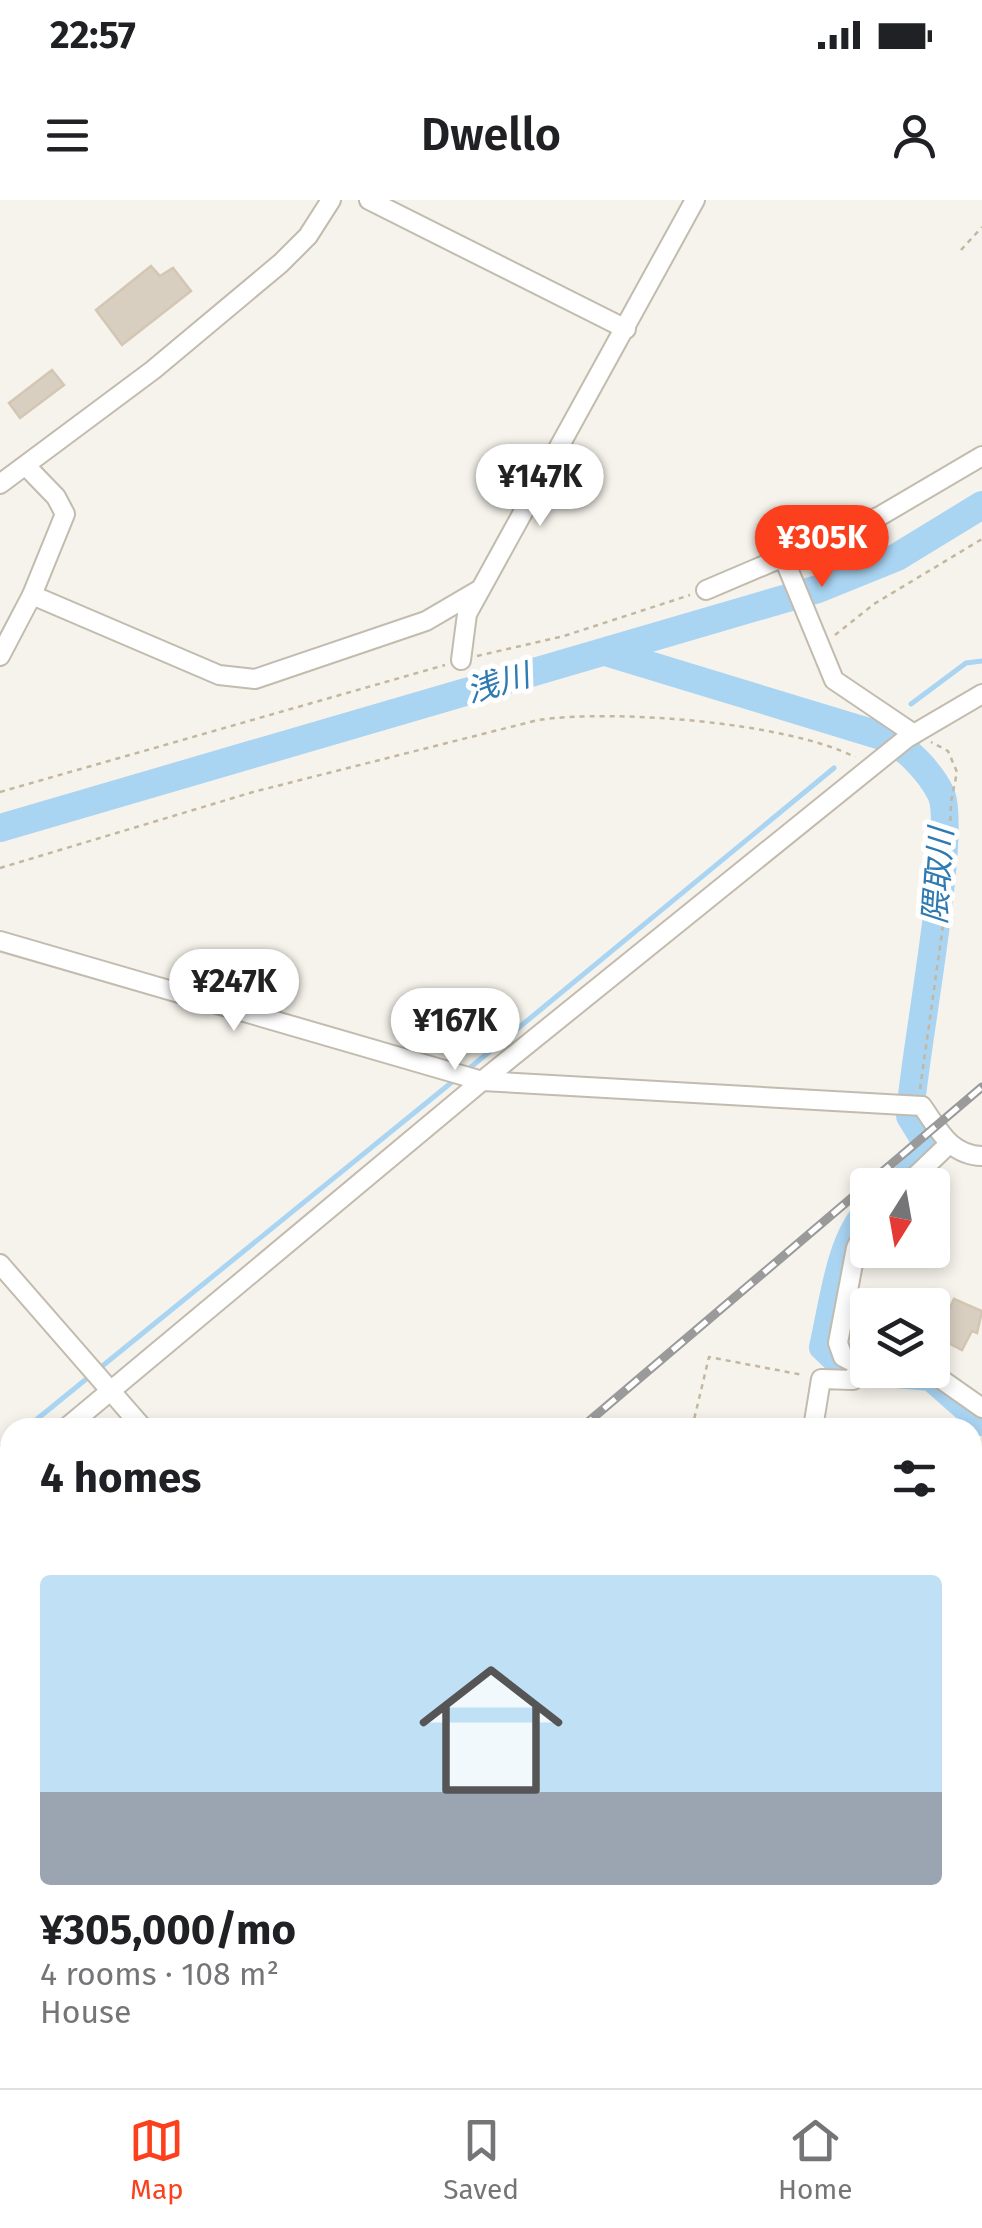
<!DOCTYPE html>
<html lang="en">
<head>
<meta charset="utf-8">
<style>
	body { margin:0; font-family:"Fira Sans","Noto Sans JP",sans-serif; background:#f2f2f2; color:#202124; height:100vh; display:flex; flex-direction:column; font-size:38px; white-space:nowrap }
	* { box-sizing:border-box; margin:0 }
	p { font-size:32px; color:#757577 }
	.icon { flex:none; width:55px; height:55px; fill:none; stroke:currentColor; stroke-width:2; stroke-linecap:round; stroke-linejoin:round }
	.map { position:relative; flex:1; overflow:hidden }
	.side { position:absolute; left:0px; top:1218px; width:982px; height:672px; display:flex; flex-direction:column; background:#fff; border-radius:30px 30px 0 0; box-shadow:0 5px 15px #0003 }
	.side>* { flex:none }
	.needle { width:65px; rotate:191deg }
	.fabs { position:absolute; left:850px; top:968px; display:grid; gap:20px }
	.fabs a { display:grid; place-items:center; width:100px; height:100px; border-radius:10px; background:#fff; box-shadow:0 5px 15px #0003; font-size:50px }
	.price { position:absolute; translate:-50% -85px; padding:0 22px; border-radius:35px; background:#fff; color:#222; font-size:32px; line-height:65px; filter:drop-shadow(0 2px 5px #0008) }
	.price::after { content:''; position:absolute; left:50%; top:60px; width:30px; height:22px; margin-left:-15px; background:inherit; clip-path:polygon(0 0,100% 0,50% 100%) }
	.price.current { background:#fc3f1d; color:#fff }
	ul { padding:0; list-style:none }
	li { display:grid; align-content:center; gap:20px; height:530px; padding:0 40px }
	li span { display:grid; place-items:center; height:310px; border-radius:10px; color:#555 }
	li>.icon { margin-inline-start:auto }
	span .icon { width:180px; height:180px; fill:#fffc; stroke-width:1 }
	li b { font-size:42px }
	h2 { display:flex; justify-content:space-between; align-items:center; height:120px; padding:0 40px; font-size:42px }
	.status { display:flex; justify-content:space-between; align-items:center; height:70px; padding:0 50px; background:#fff; direction:ltr }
	.status svg { height:28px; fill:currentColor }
	header { display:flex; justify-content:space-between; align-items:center; height:130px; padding:0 40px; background:#fff; font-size:45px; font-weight:600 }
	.dock { display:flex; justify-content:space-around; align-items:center; height:140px; border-top:2px solid #e0e0e0; background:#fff; font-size:28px; color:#757577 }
	.dock a { display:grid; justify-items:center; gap:5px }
	.dock .current { color:#fc3f1d }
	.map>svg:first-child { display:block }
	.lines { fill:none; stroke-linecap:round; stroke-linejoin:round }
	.stream { stroke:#a9d4f2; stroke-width:5 }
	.river { stroke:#a9d4f2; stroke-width:28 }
	.building { fill:#d8cfc1; stroke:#d3c7b4; stroke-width:2.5 }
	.minor-casing { stroke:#c2bbae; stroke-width:22 }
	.major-casing { stroke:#e6c16a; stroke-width:28 }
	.path { stroke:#c4b79f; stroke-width:2.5; stroke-dasharray:5 5; stroke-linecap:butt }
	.minor { stroke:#fff; stroke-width:18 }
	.major { stroke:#ffe39c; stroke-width:22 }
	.rail-casing { stroke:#9a9a9a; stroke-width:9 }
	.rail { stroke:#fff; stroke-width:5; stroke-dasharray:15; stroke-linecap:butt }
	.labels { text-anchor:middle; stroke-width:10; stroke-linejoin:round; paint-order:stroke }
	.water-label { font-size:32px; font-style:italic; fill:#2e7ab2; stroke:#fff }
</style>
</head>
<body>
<div class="status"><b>22:57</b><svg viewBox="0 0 49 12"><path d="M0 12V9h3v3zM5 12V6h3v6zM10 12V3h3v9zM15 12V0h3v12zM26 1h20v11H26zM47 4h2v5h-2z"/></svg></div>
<header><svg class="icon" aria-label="menu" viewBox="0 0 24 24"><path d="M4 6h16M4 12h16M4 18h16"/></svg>Dwello<svg class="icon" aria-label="person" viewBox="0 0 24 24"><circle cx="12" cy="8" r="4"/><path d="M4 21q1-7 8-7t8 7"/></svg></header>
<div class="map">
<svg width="982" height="1888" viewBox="0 0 982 1888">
	<rect width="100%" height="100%" fill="#f6f3ec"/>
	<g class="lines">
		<g class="stream">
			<polyline points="911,504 966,463 982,461"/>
			<polyline points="466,871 834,568"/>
			<polyline points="26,1228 457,878"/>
			<polyline points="0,1248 10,1240"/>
		</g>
		<g class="river">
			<path d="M609 453 888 538C908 549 931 573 941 594 958 630 913 859 910 916L932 952 897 985"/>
			<polyline points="0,628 818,389 897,357 982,305"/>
			<path d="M868 1012C840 1037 832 1110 823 1147L847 1170 931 1177 982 1222"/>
		</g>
	</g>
	<g class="building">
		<polygon points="151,66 160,76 173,68 191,91 122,145 96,110"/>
		<polygon points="52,170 64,185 20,218 9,203"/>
		<polygon points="954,1099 982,1111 977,1133 972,1131 962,1150 937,1137"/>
	</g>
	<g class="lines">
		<defs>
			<g id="minor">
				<polyline points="369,0 626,129"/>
				<polyline points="0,284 153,170 281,63 308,36 331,0"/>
				<polyline points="782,354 834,480 914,534"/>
				<polyline points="706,390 880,316 982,256"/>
				<polyline points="32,395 219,475 255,479 426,421 479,390"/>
				<polyline points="0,456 32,395 65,314 56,297 27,267"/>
				<polyline points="461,460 467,414 695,0"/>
				<path d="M0 741 482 881 922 906C939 930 950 955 982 956"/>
				<polyline points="906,985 949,944"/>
				<polyline points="0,1064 143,1228"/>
				<polyline points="928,1170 982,1208"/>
				<polyline points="66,1228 482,881 907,538 982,494"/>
				<polyline points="813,1228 821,1179 853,1180 859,1165 843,1157 838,1143 856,1048 868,1024"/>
				<polyline points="0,1282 10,1274"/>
				<polyline points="972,1576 982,1579"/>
				<polyline points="972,1799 982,1801"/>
				<polyline points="0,1838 10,1839"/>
				<polyline points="398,1880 444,1888"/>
				<polyline points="462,1880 462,1888"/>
				<polyline points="585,1888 588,1880"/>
			</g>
			<g id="major">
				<polyline points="972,1479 982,1438"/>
				<polyline points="902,1888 903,1880"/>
			</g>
		</defs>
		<use href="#minor" class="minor-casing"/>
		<use href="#major" class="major-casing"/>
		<g class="path">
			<polyline points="961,50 982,27"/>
			<polyline points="835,435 874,404 982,339"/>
			<polyline points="477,456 564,436 690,395"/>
			<polyline points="0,592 445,465"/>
			<path d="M0 668 253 592 538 520C615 509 785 522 855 557"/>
			<polyline points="920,889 948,690 951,602 957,572 948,551 931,542"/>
			<polyline points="692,1228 709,1157 803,1175"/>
			<polyline points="0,1512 10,1524"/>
			<polyline points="183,1888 184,1880"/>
		</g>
		<use href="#minor" class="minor"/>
		<use href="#major" class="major"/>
		<defs>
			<g id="rail">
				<polyline points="581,1228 982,887"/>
				<polyline points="0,1679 10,1671"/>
			</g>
		</defs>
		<use href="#rail" class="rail-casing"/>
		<use href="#rail" class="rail"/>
	</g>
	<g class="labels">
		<g class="water-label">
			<text transform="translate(498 483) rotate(-16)" y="11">浅川</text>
			<text transform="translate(938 676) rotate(-86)" y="11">隈取川</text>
		</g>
	</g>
</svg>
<div class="fabs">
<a><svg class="needle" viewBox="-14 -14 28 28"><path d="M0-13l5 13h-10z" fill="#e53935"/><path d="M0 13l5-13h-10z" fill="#757577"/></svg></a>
<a><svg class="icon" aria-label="layers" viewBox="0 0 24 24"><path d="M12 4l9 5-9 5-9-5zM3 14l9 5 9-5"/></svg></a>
</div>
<b class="price" style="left:540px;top:329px">¥147K</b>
<b class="price current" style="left:822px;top:390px">¥305K</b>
<b class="price" style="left:234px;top:834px">¥247K</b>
<b class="price" style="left:455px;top:873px">¥167K</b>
<section class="side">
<h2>4 homes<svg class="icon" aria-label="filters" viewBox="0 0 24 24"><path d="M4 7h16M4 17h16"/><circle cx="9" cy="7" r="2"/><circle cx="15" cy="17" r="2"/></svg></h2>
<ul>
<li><span style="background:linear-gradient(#bfe0f5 70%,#9aa5b1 0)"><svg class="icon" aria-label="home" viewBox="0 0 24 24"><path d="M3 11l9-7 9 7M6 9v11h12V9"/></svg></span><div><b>¥305,000/mo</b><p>4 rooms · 108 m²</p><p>House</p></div></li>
</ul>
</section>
</div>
<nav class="dock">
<a class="current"><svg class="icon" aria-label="map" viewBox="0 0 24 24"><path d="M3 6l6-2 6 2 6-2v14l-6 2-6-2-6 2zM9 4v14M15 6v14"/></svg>Map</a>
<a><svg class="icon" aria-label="saved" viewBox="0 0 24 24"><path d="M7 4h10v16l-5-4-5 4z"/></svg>Saved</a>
<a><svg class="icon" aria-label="home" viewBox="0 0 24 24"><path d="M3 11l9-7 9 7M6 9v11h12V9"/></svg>Home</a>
</nav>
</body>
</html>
